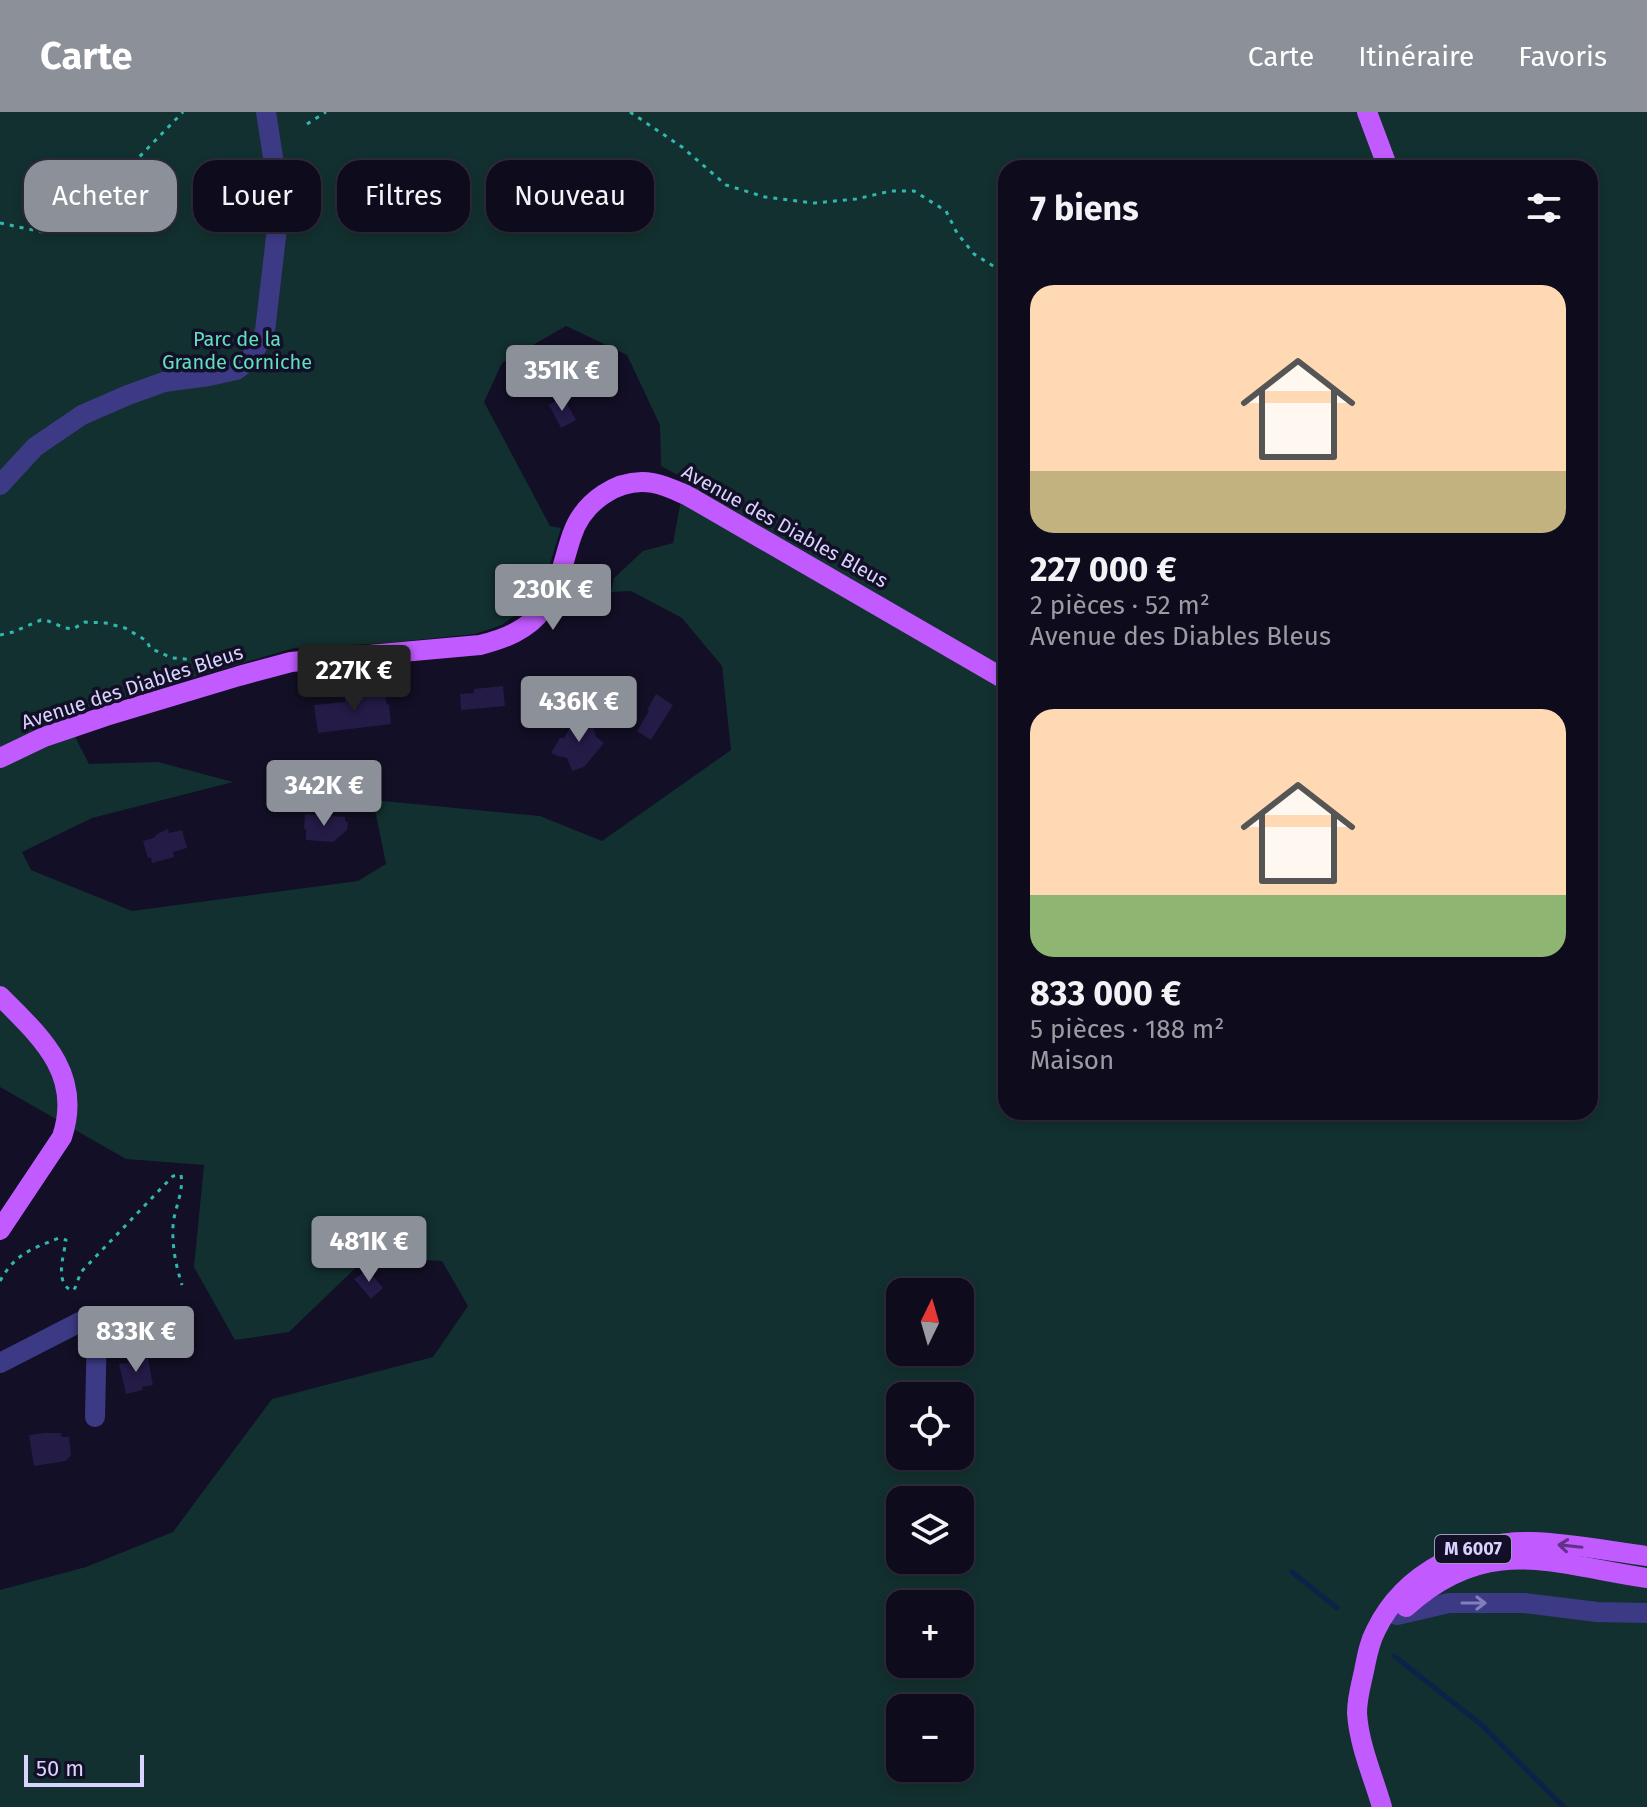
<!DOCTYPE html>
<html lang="fr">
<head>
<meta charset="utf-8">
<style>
	body { margin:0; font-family:"Fira Sans",sans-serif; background:#1c1929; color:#f1f3f6; height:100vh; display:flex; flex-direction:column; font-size:30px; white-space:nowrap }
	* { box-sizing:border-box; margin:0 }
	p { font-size:26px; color:#9b9ba3 }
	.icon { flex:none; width:44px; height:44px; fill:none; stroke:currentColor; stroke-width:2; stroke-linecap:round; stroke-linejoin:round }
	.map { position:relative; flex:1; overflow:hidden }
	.drawer { position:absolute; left:998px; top:48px; width:600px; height:960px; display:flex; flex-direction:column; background:#0e0b1c; border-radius:24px; box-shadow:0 4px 12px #0003,0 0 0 2px #2e2b3b }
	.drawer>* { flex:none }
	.top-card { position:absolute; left:24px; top:48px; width:760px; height:72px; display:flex; gap:16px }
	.needle { width:52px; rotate:5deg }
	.tools { position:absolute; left:886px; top:1166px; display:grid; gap:16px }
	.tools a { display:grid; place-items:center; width:88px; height:88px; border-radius:16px; background:#0e0b1c; box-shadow:0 4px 12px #0003,0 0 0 2px #2e2b3b; font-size:40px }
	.scale { position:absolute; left:24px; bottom:20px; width:120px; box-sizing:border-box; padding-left:8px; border:4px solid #d9d4ff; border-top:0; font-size:22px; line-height:28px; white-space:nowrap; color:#d9d4ff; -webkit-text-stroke:6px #130f26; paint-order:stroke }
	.price { position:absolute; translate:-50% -68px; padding:0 18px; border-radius:8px; background:#8c9099; color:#fff; font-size:26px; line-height:52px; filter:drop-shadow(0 2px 4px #0008) }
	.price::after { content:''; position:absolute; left:50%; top:48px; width:24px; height:18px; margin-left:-12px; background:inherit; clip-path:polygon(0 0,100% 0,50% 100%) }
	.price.on { background:#222; color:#fff }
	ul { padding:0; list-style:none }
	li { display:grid; align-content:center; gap:16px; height:424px; padding:0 32px }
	li span { display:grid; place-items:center; height:248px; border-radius:24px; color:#555 }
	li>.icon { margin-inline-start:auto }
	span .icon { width:144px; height:144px; fill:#fffc; stroke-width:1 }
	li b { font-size:34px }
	h2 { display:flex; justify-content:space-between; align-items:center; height:96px; padding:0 32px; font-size:34px }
	.pill { padding:0 28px; border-radius:24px; background:#0e0b1c; box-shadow:0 4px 12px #0003,0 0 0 2px #2e2b3b; font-size:28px; line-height:72px }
	.pill.on { background:#8c9099; color:#fff }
	header { display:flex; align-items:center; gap:48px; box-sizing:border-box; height:112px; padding:0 40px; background:#8c9099; color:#fff }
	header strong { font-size:38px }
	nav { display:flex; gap:44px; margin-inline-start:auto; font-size:28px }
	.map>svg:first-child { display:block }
	.green { fill:#12302f; fill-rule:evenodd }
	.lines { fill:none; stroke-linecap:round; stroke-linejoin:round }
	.stream { stroke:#0c2248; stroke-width:5 }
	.building { fill:#241b47 }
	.path { stroke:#2fb8b0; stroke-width:3; stroke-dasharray:4 6; stroke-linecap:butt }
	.minor { stroke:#3d3a85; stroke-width:20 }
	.major { stroke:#c25bff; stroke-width:20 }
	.oneway { stroke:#623188 }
	.oneway2 { stroke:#837fbc }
	.labels { text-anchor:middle; stroke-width:7; stroke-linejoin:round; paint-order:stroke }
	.shield { fill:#130f26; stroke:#9e99be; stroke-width:2 }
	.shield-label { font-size:18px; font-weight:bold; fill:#d9d4ff }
	.park-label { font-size:20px; fill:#5fe0c0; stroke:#130f26 }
	.street-label { font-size:20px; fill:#d9d4ff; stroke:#130f26 }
</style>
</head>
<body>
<header>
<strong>Carte</strong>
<nav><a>Carte</a><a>Itinéraire</a><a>Favoris</a></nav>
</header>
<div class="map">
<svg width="1647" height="1695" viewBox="0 0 1647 1695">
	<rect width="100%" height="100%" fill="#130f26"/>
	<path class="green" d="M0 0H1647V1695H0V1478L86 1455 173 1420 272 1287 433 1245 468 1194 442 1149 367 1145 289 1220 235 1228 194 1155 204 1053 126 1047 0 975ZM1006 56H1590V1000H1006ZM566 214 627 243 660 313 661 354 685 367 673 431 643 439 614 466 611 480 631 479 682 506 722 554 731 638 602 729 540 704 373 688 386 752 358 769 132 799 31 758 22 740 92 706 233 670 158 650 89 652 64 603 294 536 387 531 475 522 502 513 522 498 543 475 561 416 550 414 484 290 502 251ZM900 1180H960V1240H900ZM900 1284H960V1344H900ZM900 1388H960V1448H900ZM900 1492H960V1552H900ZM900 1596H960V1656H900Z"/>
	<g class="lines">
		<g class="stream">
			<polyline points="1292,1460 1337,1496"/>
			<polyline points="1394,1544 1482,1613 1564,1695"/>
		</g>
	</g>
	<g class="building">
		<polygon points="563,285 576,308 561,316 549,293"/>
		<polygon points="503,574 505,594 461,598 460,582 474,581 474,577"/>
		<polygon points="385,580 387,593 389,592 391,612 318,621 314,593 345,590 346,583 353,584 361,581 364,583"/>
		<polygon points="656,582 673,593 651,628 637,619 649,599 647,598"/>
		<polygon points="577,603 592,611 596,625 604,631 584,655 572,659 567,646 558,644 551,641 560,626 564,626"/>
		<polygon points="305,702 345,705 345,709 348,710 347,718 333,730 306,728 306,717 304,717"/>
		<polygon points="168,717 169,721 182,718 187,736 173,740 174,745 152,751 151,745 148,746 143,729 154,726 157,722"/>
		<polygon points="368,1158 383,1176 371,1187 354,1167"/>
		<polygon points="147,1242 153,1273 142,1275 143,1278 126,1282 119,1252 129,1251 128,1246"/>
		<polygon points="45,1321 61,1321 62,1325 69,1325 71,1343 66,1349 34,1354 29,1323"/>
	</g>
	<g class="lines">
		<g class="path">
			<polyline points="630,0 682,35 726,73 765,85 814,91 856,87 891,79 914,79 946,99 957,121 974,142 1006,162"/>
			<polyline points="307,12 326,0"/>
			<polyline points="0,111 47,121 71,96 106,79 183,0"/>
			<polyline points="0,523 13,520 41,508 48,509 65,516 73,517 85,510 106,511 125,516 147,529 150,536 172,546 198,548 209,544 229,541 241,545"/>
			<path d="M0 1169C16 1141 30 1138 59 1126L66 1128C64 1144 54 1170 72 1179L75 1176 81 1160 173 1064 181 1063C184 1080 174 1097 173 1114 172 1135 176 1154 182 1173"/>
		</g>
		<g class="minor">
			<polyline points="0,373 35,335 82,303 128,283 164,270 209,264 236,258 250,248 265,219 278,108 275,58 266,0"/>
			<polyline points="0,1251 80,1210 90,1209 97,1214 95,1305"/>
			<polyline points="1397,1503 1449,1491 1524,1491 1597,1500 1647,1501"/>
		</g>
		<g class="major">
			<polyline points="1367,0 1388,56"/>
			<path d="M0 646 44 625 106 604 239 564 291 550 480 533C504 527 528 518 543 497 560 476 563 448 572 423 583 390 618 365 653 371 665 373 677 379 688 384L1006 568"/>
			<path d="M0 884C41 925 83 962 62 1025L0 1118"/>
			<path d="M1406 1495C1487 1421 1552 1452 1647 1466"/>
			<path d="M1382 1695C1373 1664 1359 1633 1357 1601 1357 1586 1361 1573 1364 1559 1367 1544 1369 1531 1376 1518 1404 1460 1470 1428 1532 1430 1570 1431 1609 1439 1647 1444"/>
		</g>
	</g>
	<defs><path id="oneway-shaft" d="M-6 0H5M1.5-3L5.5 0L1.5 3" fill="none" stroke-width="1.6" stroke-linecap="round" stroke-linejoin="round" transform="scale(2)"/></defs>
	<use class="oneway" href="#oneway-shaft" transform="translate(1570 1434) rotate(-174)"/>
	<use class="oneway2" href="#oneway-shaft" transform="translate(1474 1491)"/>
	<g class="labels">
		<rect class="shield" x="1435" y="1423" width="76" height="28" rx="6"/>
		<g class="shield-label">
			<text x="1473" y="1443">M 6007</text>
		</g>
		<g class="park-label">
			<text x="237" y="234">Parc de la<tspan x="237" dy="23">Grande Corniche</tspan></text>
		</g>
		<g class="street-label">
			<text transform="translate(785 414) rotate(29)" y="7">Avenue des Diables Bleus</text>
			<text transform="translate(132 575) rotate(-18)" y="7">Avenue des Diables Bleus</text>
		</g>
	</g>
</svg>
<div class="tools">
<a><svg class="needle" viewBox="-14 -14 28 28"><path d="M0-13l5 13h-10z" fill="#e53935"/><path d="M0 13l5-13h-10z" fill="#9b9ba3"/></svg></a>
<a><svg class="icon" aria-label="locate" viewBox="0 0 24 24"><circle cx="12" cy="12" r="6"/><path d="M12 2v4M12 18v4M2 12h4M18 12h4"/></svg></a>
<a><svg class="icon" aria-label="layers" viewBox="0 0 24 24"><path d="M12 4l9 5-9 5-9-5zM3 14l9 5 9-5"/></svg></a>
<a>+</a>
<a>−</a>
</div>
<div class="scale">50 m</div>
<b class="price" style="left:562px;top:301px">351K €</b>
<b class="price" style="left:553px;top:520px">230K €</b>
<b class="price on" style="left:354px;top:601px">227K €</b>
<b class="price" style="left:579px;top:632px">436K €</b>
<b class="price" style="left:324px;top:716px">342K €</b>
<b class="price" style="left:369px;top:1172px">481K €</b>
<b class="price" style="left:136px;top:1262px">833K €</b>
<div class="top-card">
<a class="pill on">Acheter</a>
<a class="pill">Louer</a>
<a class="pill">Filtres</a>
<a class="pill">Nouveau</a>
</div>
<section class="drawer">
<h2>7 biens<svg class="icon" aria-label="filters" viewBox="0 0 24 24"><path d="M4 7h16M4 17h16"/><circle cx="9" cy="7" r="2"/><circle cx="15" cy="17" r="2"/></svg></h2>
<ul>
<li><span style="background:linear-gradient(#ffd9b3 75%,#c2b280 0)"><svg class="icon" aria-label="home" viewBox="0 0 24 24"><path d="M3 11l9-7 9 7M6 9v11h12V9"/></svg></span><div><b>227 000 €</b><p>2 pièces · 52 m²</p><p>Avenue des Diables Bleus</p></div></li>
<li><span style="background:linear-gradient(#ffd9b3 75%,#8fb573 0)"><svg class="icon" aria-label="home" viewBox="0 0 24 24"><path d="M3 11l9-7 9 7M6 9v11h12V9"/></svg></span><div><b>833 000 €</b><p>5 pièces · 188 m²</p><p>Maison</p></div></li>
</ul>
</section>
</div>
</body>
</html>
